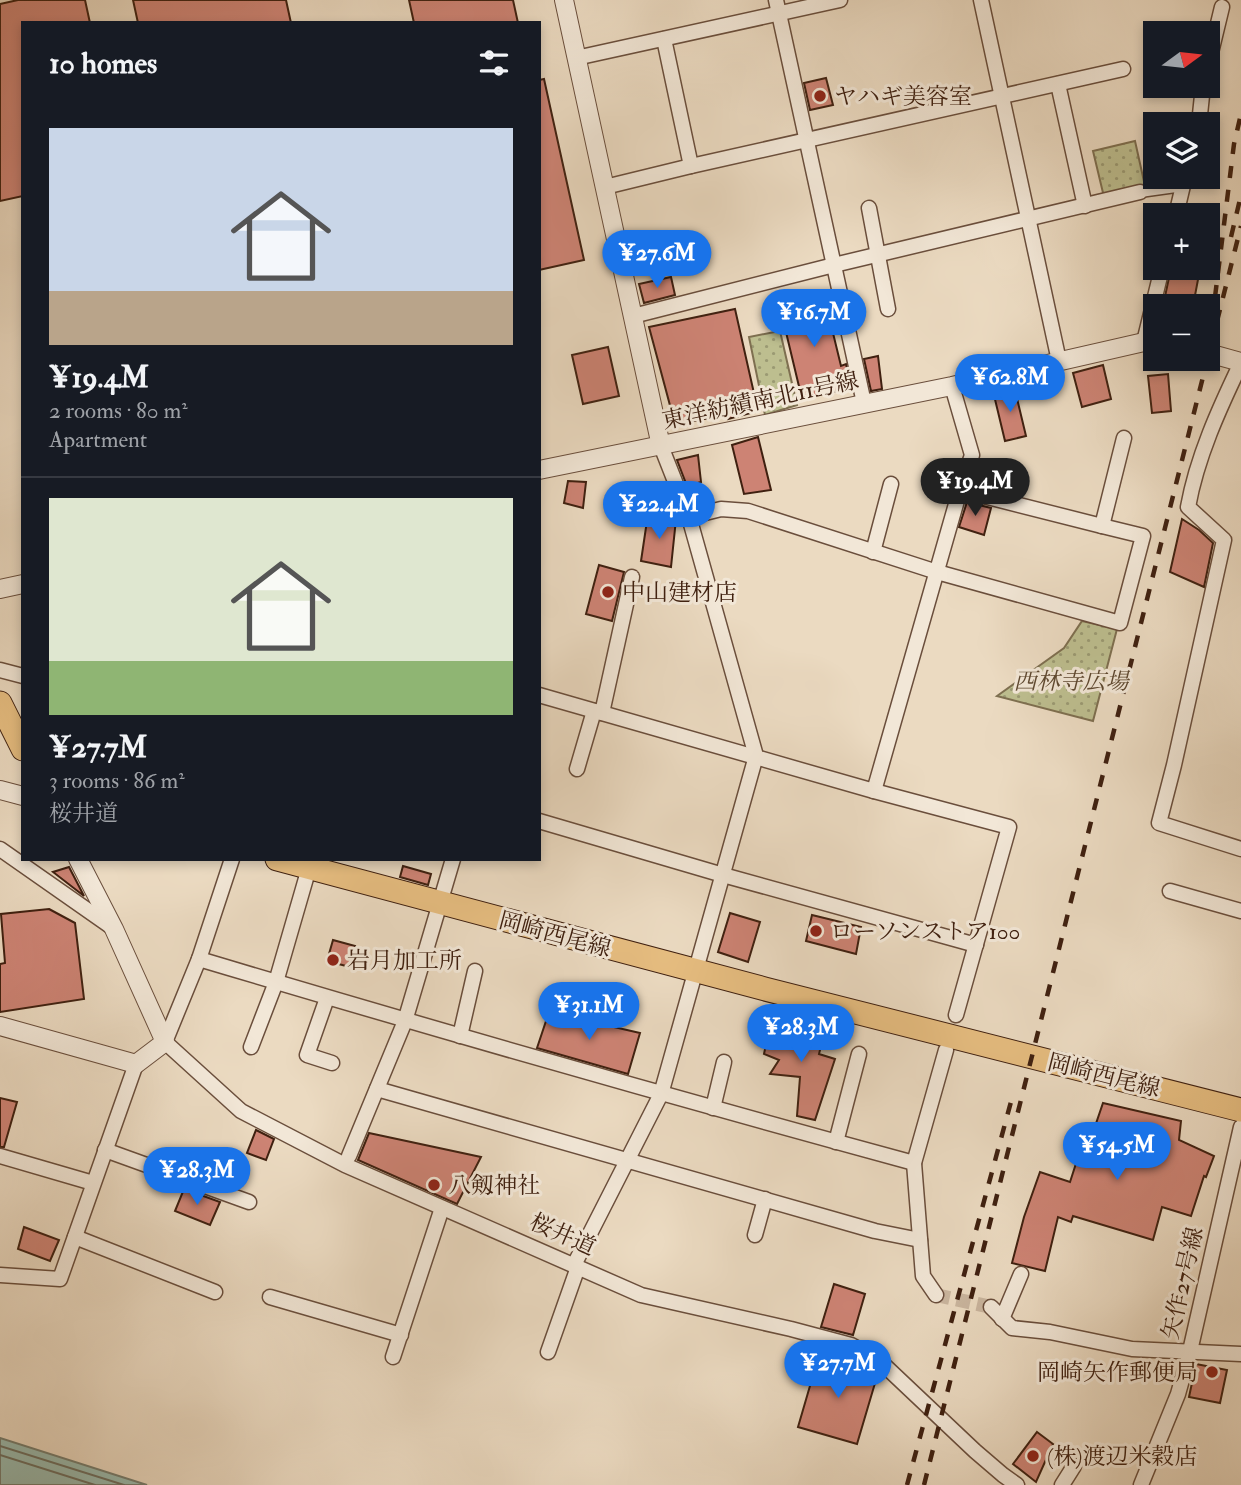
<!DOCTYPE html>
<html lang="en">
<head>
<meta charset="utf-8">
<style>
	body { margin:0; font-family:"IM FELL Double Pica","Noto Serif JP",serif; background:#242831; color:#f1f3f6; height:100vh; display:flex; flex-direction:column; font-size:26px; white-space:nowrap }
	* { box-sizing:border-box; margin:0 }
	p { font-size:23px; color:#9ea1a6 }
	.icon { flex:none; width:38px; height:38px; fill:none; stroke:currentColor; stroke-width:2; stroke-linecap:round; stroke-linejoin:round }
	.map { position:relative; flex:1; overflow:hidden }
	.drawer { position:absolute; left:21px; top:21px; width:520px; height:840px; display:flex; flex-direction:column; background:#171b24; border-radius:0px; box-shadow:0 4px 10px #0003 }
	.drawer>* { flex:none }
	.needle { width:46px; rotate:75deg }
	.buttons { position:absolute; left:1143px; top:21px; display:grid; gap:14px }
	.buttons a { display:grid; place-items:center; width:77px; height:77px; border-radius:0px; background:#171b24; box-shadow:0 4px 10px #0003; font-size:35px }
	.price { position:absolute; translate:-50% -60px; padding:0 16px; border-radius:24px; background:#1a73e8; color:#fff; font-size:23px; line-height:46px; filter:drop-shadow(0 2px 4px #0008) }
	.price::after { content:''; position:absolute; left:50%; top:42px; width:21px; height:16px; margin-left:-10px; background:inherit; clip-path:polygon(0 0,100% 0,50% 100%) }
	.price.on { background:#222; color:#fff }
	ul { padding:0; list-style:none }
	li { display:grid; align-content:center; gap:14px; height:371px; padding:0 28px }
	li+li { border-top:2px solid #363941 }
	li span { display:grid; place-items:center; height:217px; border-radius:0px; color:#555 }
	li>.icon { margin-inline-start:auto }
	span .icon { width:126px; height:126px; fill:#fffc; stroke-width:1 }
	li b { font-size:30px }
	h2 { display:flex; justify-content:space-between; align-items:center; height:84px; padding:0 28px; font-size:30px }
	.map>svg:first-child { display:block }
	.grass { fill:url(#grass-dots); stroke:#7e6f50; stroke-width:2 }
	.water { fill:#99bbaf; stroke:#757d6f; stroke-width:2 }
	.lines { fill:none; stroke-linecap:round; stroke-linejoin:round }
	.shore { stroke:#6c6e60; stroke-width:2 }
	.building { fill:#cd8374; stroke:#3f2010; stroke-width:2 }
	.minor-tunnel { stroke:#c9b59e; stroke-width:14; stroke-dasharray:14 7; stroke-linecap:butt }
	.pedestrian-casing { stroke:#6a4e3c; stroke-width:13 }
	.minor-casing { stroke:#6a4e3c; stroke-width:17 }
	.tertiary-casing { stroke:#6a4e3c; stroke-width:20 }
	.primary-casing { stroke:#3f2010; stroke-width:25 }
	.pedestrian { stroke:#f2e7d7; stroke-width:10 }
	.minor { stroke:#f2e7d7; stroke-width:14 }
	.tertiary { stroke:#f2e7d7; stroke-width:18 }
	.primary { stroke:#e6bd80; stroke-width:23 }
	.rail { stroke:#3f2010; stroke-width:4.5; stroke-dasharray:12 12; stroke-linecap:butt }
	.poi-dot { fill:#8f2418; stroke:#f2e7d7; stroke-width:2.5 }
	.labels { text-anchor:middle; stroke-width:6; stroke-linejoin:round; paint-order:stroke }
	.poi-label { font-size:23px; fill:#3f2010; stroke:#f2e7d7; text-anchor:start }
	.street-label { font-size:23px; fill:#3f2010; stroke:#f2e7d7 }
	.park-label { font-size:23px; font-style:italic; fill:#5e4830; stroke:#f2e7d7 }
</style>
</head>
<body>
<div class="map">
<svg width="1241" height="1485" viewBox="0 0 1241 1485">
	<defs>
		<pattern id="grass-dots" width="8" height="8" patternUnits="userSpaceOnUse" patternTransform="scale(1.75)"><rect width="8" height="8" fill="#bdbe8f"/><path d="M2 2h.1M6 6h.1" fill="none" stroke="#9b9a73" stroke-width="1.8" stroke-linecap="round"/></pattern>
	</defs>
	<rect width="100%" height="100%" fill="#ebdac1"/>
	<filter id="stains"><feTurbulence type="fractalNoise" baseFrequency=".00286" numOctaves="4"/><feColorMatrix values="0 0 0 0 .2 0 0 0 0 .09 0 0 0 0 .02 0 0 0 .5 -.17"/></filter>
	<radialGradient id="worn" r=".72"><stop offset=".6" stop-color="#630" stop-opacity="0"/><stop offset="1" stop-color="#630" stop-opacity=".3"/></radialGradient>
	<g class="grass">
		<polygon points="1135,141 1145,186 1104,197 1093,151"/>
		<polygon points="780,331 797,405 765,415 749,337"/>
		<polygon points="1082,621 1117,629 1093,721 997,696 1064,648"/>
	</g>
	<polygon class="water" points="0,1438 147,1485 0,1485"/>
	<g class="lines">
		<g class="shore">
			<polyline points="0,1446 124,1485"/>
			<polyline points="0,1455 95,1485"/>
		</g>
	</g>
	<g class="building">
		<polygon points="18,0 85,0 90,23 23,23 23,196 0,201 0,4"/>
		<polygon points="133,0 286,0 291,23 138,23"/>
		<polygon points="409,0 513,0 518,23 414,23"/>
		<polygon points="826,78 833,105 810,110 804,83"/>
		<polygon points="544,79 584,260 539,270 539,80"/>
		<polygon points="1171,268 1200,269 1193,306 1163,306"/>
		<polygon points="671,277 675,295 644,303 639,284"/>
		<polygon points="824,296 841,366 846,364 851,388 802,399 780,307"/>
		<polygon points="735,309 758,411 728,419 727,415 675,424 649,327"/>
		<polygon points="608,347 619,396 583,404 572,355"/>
		<polygon points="878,356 882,389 871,391 864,359"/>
		<polygon points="1103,365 1111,399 1082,407 1073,373"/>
		<polygon points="1168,374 1171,411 1152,413 1148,376"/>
		<polygon points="1014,386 1026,436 1005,441 993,391"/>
		<polygon points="758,437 771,490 744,494 732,445"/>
		<polygon points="698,455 701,482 687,486 677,460"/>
		<polygon points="568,481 586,482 583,508 564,503"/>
		<polygon points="967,502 991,508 984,535 959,527"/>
		<polygon points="648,514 676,519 671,567 641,561"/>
		<polygon points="1182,519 1199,530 1213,543 1204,587 1170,572"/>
		<polygon points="599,565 624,572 612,621 586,614"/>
		<polygon points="403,866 431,874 428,885 400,877"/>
		<polygon points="69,867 84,896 53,872"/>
		<polygon points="49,909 75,923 84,999 0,1012 0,964 5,963 1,914"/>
		<polygon points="730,913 760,922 748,962 718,952"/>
		<polygon points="812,915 861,927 856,954 806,941"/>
		<polygon points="333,940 355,946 350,967 327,961"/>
		<polygon points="549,1012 640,1033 628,1074 537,1048"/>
		<polygon points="771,1021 824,1034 819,1054 835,1059 815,1120 797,1116 800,1077 770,1074 779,1060 764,1054"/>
		<polygon points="0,1098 17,1102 4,1147 0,1147"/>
		<polygon points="1103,1103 1181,1121 1179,1140 1214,1156 1206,1177 1204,1176 1191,1216 1162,1207 1153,1240 1073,1216 1071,1222 1058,1217 1045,1271 1012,1263 1024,1217 1040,1172 1070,1182 1082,1145 1088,1147"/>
		<polygon points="256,1130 274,1139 266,1160 247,1153"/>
		<polygon points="369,1133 481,1157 457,1204 358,1160"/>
		<polygon points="184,1189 220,1202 210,1225 175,1211"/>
		<polygon points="24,1227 59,1240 50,1261 18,1249"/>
		<polygon points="834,1284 865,1294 853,1335 821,1327"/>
		<polygon points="819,1355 878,1373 857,1444 798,1427"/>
		<polygon points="1196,1364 1227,1370 1220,1403 1189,1397"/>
		<polygon points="1037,1432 1053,1444 1036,1482 1013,1464"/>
	</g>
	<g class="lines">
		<polyline class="minor-tunnel" points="936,1295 991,1307"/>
		<defs>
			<polyline id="pedestrian" points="1140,192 1183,186"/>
			<g id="minor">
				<polyline points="776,0 864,403"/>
				<polyline points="981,0 1059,361"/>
				<polyline points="664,39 691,166"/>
				<polyline points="576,58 840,0"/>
				<polyline points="1208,65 1222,7"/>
				<polyline points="1058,84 1085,206"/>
				<polyline points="1199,124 1203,86"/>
				<polyline points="605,187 691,166 1123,69"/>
				<polyline points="869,208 888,309"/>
				<polyline points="1176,215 1185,177"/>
				<polyline points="633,316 834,265 1140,192"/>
				<polyline points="1144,342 1162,268"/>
				<path d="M1241 363C1219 409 1197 457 1188 507L1224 540 1174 765 1159 823 1241 849"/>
				<polyline points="960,490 1102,526 1124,438"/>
				<polyline points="689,517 721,509 748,511 937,572 1120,623 1143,536 1102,526"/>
				<polyline points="873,552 891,484"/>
				<polyline points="0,670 23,676"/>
				<polyline points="539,695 874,791 1009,827 956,1015"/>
				<polyline points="602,713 632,577"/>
				<polyline points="577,769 594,711"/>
				<polyline points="874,791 960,490 972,455 952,386"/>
				<polyline points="539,821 723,875 976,945"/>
				<polyline points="0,849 113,928"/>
				<polyline points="232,859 199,959 165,1042 241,1111 345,1165 641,1295 791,1329 851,1345 873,1357 884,1365 975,1451 1003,1475 1017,1485"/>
				<polyline points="1170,891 1241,911"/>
				<path d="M199 959C437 1030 675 1098 914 1163"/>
				<polyline points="327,998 307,1055 332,1063"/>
				<polyline points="460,1036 475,971"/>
				<polyline points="251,1047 276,982 309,868"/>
				<polyline points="377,1089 875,1231 920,1240"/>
				<polyline points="713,1108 724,1062"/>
				<polyline points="836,1142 859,1054"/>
				<polyline points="105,1150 249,1202"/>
				<polyline points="0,1156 93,1183"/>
				<polyline points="349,1156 405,1021 453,859"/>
				<polyline points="755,1235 765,1199"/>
				<polyline points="75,1237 215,1292"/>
				<polyline points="574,1265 661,1094 756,756 689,517 661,446"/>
				<polyline points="0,1275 60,1279 136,1064"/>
				<polyline points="936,1295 923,1276 914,1163 946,1050"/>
				<polyline points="270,1297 401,1335"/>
				<polyline points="991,1307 1012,1328 1050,1332 1132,1349 1241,1354"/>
				<polyline points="1002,1319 1021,1274"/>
				<polyline points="548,1352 578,1267"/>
				<polyline points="393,1357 442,1208"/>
				<polyline points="1062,1485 1074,1466"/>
				<polyline points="1141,1485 1178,1394 1190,1351 1241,1127"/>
			</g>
			<g id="tertiary">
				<polyline points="564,0 661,446"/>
				<polyline points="1208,353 1241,362"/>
				<polyline points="539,470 952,386 1144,342 1155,344"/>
				<polyline points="0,589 23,584"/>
				<polyline points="0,790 23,796"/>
				<polyline points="0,1026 136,1064 165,1042 114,929 78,859"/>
			</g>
			<g id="primary">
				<polyline points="0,703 23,749"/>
				<polyline points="277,859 765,989 1241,1110"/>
			</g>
		</defs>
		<use href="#pedestrian" class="pedestrian-casing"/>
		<use href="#minor" class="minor-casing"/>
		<use href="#tertiary" class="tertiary-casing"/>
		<use href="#primary" class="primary-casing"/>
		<use href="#pedestrian" class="pedestrian"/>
		<use href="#minor" class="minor"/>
		<use href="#tertiary" class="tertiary"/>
		<use href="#primary" class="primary"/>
		<g class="rail">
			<polyline points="1231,237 1241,195"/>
			<polyline points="1215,297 1234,144 1241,114"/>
			<polyline points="907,1485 1012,1098"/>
			<polyline points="924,1485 1241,226"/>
		</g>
	</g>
	<g class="poi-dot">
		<circle cx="820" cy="96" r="7"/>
		<circle cx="608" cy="592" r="7"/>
		<circle cx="816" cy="931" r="7"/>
		<circle cx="333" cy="960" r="7"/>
		<circle cx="434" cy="1185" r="7"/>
		<circle cx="1212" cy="1372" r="7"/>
		<circle cx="1033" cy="1456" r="7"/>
	</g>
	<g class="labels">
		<g class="poi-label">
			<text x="834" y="104">ヤハギ美容室</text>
			<text x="622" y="600">中山建材店</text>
			<text x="830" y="939">ローソンストア100</text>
			<text x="347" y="968">岩月加工所</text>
			<text x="448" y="1193">八剱神社</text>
			<text x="1198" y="1380" text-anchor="end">岡崎矢作郵便局</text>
			<text x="1047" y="1464">(株)渡辺米穀店</text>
		</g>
		<g class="street-label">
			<text transform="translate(760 400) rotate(-12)" y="8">東洋紡績南北11号線</text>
			<text transform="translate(555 934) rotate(15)" y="8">岡崎西尾線</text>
			<text transform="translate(1104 1075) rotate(14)" y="8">岡崎西尾線</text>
			<text transform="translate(563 1234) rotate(24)" y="8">桜井道</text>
			<text transform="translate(1182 1283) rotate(-77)" y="8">矢作27号線</text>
		</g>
		<g class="park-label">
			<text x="1071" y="689">西林寺広場</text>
		</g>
	</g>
	<rect width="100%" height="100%" filter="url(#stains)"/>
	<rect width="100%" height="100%" fill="url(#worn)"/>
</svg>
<div class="buttons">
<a><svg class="needle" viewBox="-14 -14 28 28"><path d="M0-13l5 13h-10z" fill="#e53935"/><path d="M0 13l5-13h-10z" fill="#9ea1a6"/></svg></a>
<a><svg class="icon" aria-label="layers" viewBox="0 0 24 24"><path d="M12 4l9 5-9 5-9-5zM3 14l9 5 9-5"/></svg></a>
<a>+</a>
<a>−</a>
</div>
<b class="price" style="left:657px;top:290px">¥27.6M</b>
<b class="price" style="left:814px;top:349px">¥16.7M</b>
<b class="price" style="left:1010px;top:414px">¥62.8M</b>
<b class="price on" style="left:975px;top:518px">¥19.4M</b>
<b class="price" style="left:659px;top:541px">¥22.4M</b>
<b class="price" style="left:589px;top:1042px">¥31.1M</b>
<b class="price" style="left:801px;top:1064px">¥28.3M</b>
<b class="price" style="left:1117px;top:1182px">¥54.5M</b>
<b class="price" style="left:197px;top:1207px">¥28.3M</b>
<b class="price" style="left:838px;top:1400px">¥27.7M</b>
<section class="drawer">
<h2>10 homes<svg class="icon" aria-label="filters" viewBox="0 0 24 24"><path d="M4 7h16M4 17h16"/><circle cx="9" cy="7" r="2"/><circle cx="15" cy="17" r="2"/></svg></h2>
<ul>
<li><span style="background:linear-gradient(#c9d6e8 75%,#b9a48a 0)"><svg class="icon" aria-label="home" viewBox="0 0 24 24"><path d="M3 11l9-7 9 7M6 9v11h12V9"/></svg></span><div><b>¥19.4M</b><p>2 rooms · 80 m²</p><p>Apartment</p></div></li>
<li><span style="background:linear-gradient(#dfe7d0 75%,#8fb573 0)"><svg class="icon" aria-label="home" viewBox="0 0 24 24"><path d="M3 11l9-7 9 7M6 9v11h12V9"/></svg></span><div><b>¥27.7M</b><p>3 rooms · 86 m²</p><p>桜井道</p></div></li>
</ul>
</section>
</div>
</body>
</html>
